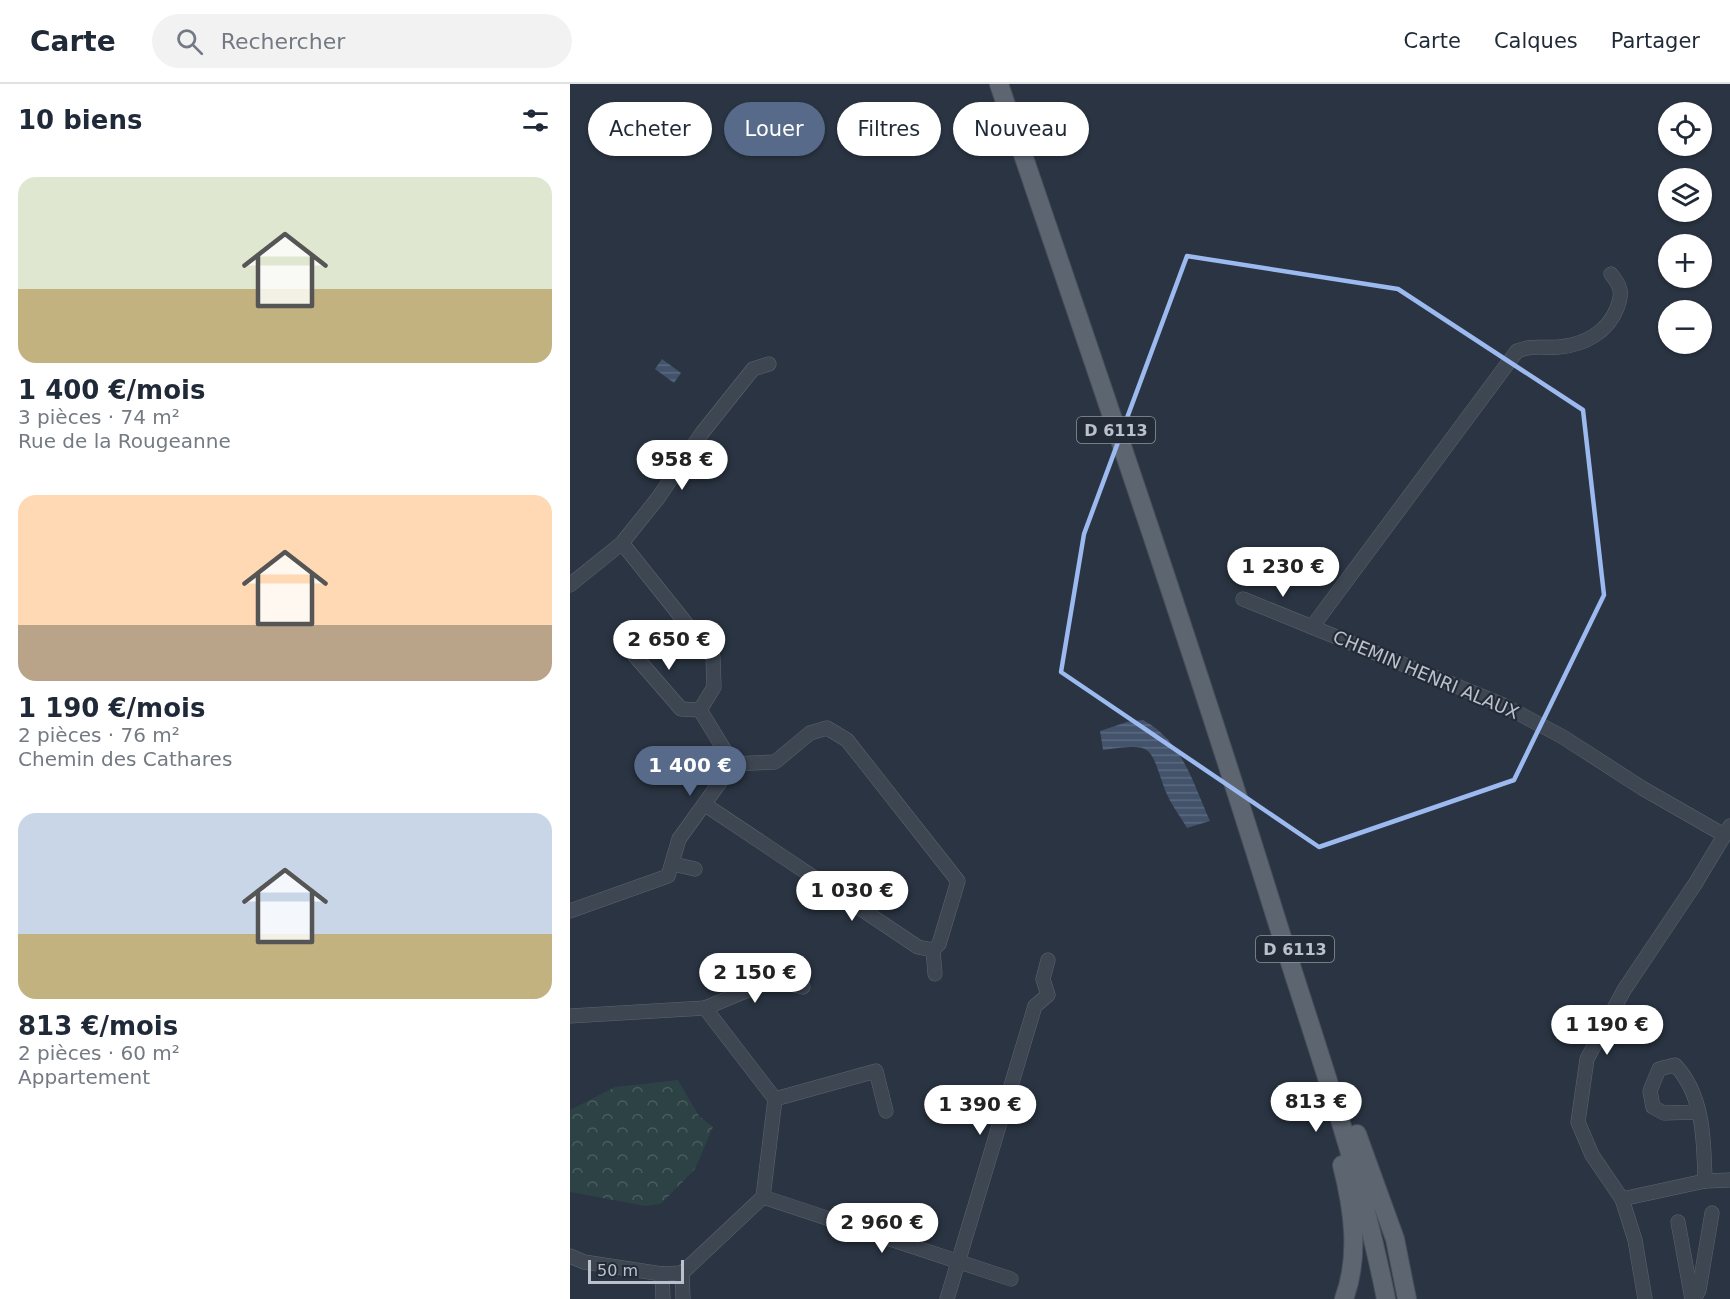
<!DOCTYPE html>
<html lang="fr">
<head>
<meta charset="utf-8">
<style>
	body { margin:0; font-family:"DejaVu Sans",sans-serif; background:#f2f2f3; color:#1f2937; height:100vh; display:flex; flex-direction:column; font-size:22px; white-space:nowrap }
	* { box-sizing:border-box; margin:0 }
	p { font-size:20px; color:#747a83 }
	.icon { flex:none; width:33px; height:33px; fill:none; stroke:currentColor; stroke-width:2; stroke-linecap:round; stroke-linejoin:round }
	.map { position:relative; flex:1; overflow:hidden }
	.panel { display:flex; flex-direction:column; background:#fff; width:570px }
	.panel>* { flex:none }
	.guide { position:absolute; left:18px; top:18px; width:570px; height:54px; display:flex; gap:12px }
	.tools { position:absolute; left:1088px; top:18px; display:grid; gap:12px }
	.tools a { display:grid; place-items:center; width:54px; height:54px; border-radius:50%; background:#fff; box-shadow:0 2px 4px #0004; font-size:30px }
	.scale { position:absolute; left:18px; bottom:15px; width:96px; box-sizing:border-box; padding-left:6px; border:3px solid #bbc1cc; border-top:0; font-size:16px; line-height:21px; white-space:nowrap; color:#bbc1cc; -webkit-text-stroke:4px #232b37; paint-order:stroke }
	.price { position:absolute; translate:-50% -51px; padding:0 14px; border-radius:21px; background:#fff; color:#222; font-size:20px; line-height:39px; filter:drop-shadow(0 2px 3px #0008) }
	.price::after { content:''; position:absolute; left:50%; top:36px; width:18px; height:14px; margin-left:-9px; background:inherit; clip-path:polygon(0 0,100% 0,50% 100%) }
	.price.current { background:#576a8a; color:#fff }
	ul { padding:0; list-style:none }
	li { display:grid; align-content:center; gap:12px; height:318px; padding:0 18px }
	li span { display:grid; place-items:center; height:186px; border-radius:18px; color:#555 }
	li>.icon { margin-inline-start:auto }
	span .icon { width:108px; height:108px; fill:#fffc; stroke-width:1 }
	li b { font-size:26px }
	h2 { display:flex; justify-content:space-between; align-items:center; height:72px; padding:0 18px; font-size:26px }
	.tag { padding:0 21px; border-radius:27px; background:#fff; box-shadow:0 2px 4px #0004; font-size:21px; line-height:54px }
	.tag.current { background:#576a8a; color:#fff }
	header { display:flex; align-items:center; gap:36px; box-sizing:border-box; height:84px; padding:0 30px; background:#fff; border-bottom:2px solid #e0e1e3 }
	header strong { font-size:28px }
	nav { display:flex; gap:33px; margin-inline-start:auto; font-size:21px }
	.search { width:420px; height:54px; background:#f2f2f3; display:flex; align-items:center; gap:15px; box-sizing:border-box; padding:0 21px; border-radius:33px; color:#747a83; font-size:22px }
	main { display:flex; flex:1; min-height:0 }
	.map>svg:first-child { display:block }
	.park { fill:url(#park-crowns) }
	.water { fill:url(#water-rules) }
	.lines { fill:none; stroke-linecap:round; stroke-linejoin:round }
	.minor-casing { stroke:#5c646f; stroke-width:15 }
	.major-casing { stroke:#484f5b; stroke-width:20 }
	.minor { stroke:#3e4652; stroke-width:14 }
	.major { stroke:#5d6571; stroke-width:18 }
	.marked { fill:none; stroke:#9cbaf0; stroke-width:4.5; stroke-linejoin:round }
	.labels { text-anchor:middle; stroke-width:4.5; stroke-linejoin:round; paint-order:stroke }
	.shield { fill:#232b37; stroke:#8d949f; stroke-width:1.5 }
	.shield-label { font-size:16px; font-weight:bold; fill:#bbc1cc }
	.street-label { font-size:18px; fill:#bbc1cc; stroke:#232b37 }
</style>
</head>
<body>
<header>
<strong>Carte</strong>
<div class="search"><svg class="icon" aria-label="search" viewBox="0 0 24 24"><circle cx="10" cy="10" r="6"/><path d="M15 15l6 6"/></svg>Rechercher</div>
<nav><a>Carte</a><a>Calques</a><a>Partager</a></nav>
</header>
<main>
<section class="panel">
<h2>10 biens<svg class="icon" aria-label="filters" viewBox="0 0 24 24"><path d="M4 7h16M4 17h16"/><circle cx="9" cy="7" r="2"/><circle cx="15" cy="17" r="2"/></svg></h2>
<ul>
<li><span style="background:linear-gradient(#dfe7d0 60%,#c2b280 0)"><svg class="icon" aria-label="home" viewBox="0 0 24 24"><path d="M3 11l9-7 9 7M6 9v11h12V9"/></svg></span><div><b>1 400 €/mois</b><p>3 pièces · 74 m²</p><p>Rue de la Rougeanne</p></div></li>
<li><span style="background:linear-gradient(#ffd9b3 70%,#b9a48a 0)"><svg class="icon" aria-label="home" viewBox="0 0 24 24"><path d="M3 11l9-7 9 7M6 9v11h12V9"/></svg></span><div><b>1 190 €/mois</b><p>2 pièces · 76 m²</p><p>Chemin des Cathares</p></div></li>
<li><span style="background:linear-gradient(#c9d6e8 65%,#c2b280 0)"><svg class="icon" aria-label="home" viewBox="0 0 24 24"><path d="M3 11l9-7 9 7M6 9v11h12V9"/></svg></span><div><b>813 €/mois</b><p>2 pièces · 60 m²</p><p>Appartement</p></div></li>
</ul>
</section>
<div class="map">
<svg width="1160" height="1215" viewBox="0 0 1160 1215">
	<defs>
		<pattern id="park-crowns" width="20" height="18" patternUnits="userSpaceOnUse" patternTransform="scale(1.5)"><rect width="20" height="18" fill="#2d4244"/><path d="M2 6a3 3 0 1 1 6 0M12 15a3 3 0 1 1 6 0" fill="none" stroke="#4a5c5e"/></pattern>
		<pattern id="water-rules" width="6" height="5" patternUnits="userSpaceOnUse" patternTransform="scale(1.5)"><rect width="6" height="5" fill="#43536b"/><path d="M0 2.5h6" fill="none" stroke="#5c6a7f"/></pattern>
	</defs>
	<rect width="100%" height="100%" fill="#2a3442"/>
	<polygon class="park" points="108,996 129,1032 143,1043 125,1085 91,1120 75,1122 0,1108 0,1026 45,1003"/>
	<g class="water">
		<polygon points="92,275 111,289 104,299 85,285"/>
		<path d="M573 636C613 658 622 697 640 737L617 744C610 732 600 719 595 706 579 661 584 659 533 666L530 647 557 638Z"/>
	</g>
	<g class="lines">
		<defs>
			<g id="minor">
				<path d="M1041 190C1051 202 1053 209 1047 224 1038 248 1014 261 989 263 973 264 962 261 947 267L742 543 933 621 993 653 1072 704 1154 751"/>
				<polyline points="52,459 143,573 144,603 130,626 163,680 205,678 240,649 257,644 277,656 388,797 369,860 363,866 348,863 134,720"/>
				<polyline points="0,501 52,459 88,414 132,349 183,285 199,280"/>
				<polyline points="673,515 742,543"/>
				<polyline points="59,565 111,625 130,626"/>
				<polyline points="103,780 125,785"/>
				<polyline points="0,827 98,792 109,755 163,680"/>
				<polyline points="363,866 365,890"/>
				<polyline points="135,924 202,896 233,903"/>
				<polyline points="0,932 135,924 205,1015 193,1113 112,1189"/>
				<polyline points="205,1015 306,987 316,1027"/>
				<path d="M1128 1028 1094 1029 1083 1023 1080 1007 1089 985 1105 981C1134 1011 1134 1058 1135 1097"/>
				<polyline points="193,1113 441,1195"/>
				<polyline points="1052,1115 1135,1097 1160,1096"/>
				<polyline points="1108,1138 1122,1215"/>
				<polyline points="0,1172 14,1178 92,1190"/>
				<polyline points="93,1215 92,1190 112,1189 113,1215"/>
				<polyline points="377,1215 465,922 478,911 473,895 478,876"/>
				<polyline points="1075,1215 1065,1156 1052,1115 1022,1071 1008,1038 1017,975 1054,906 1125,800 1160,742"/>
				<polyline points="1124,1215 1129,1206 1142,1129"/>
			</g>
			<g id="major">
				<path d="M429 0C521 271 615 542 700 815 741 948 789 1078 816 1215"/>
				<polyline points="787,1050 825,1155 837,1215"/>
				<path d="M772 1081C783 1124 790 1172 774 1215"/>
			</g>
		</defs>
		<use href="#minor" class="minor-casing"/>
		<use href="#major" class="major-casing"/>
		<use href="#minor" class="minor"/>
		<use href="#major" class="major"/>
	</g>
	<path class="marked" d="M617 172 828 205 1013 326 1034 511 944 696 749 763 491 588 514 450Z"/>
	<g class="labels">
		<g class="shield">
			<rect x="507" y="333" width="78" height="26" rx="4.5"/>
			<rect x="686" y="852" width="78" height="26" rx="4.5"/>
		</g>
		<g class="shield-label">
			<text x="546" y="352">D 6113</text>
			<text x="725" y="871">D 6113</text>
		</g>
		<g class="street-label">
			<text transform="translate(856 591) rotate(23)" y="6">CHEMIN HENRI ALAUX</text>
		</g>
	</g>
</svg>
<div class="tools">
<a><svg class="icon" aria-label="locate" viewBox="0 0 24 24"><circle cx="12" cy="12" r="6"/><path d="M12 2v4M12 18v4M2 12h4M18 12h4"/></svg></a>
<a><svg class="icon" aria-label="layers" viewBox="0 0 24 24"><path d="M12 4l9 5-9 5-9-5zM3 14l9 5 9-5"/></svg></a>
<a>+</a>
<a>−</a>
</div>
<div class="scale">50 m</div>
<b class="price" style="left:112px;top:407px">958 €</b>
<b class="price" style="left:713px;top:514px">1 230 €</b>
<b class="price" style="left:99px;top:587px">2 650 €</b>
<b class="price current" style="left:120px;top:713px">1 400 €</b>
<b class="price" style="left:282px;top:838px">1 030 €</b>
<b class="price" style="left:185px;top:920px">2 150 €</b>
<b class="price" style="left:1037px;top:972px">1 190 €</b>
<b class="price" style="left:746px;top:1049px">813 €</b>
<b class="price" style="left:410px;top:1052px">1 390 €</b>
<b class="price" style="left:312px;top:1170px">2 960 €</b>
<div class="guide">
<a class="tag">Acheter</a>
<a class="tag current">Louer</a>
<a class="tag">Filtres</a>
<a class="tag">Nouveau</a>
</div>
</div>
</main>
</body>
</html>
